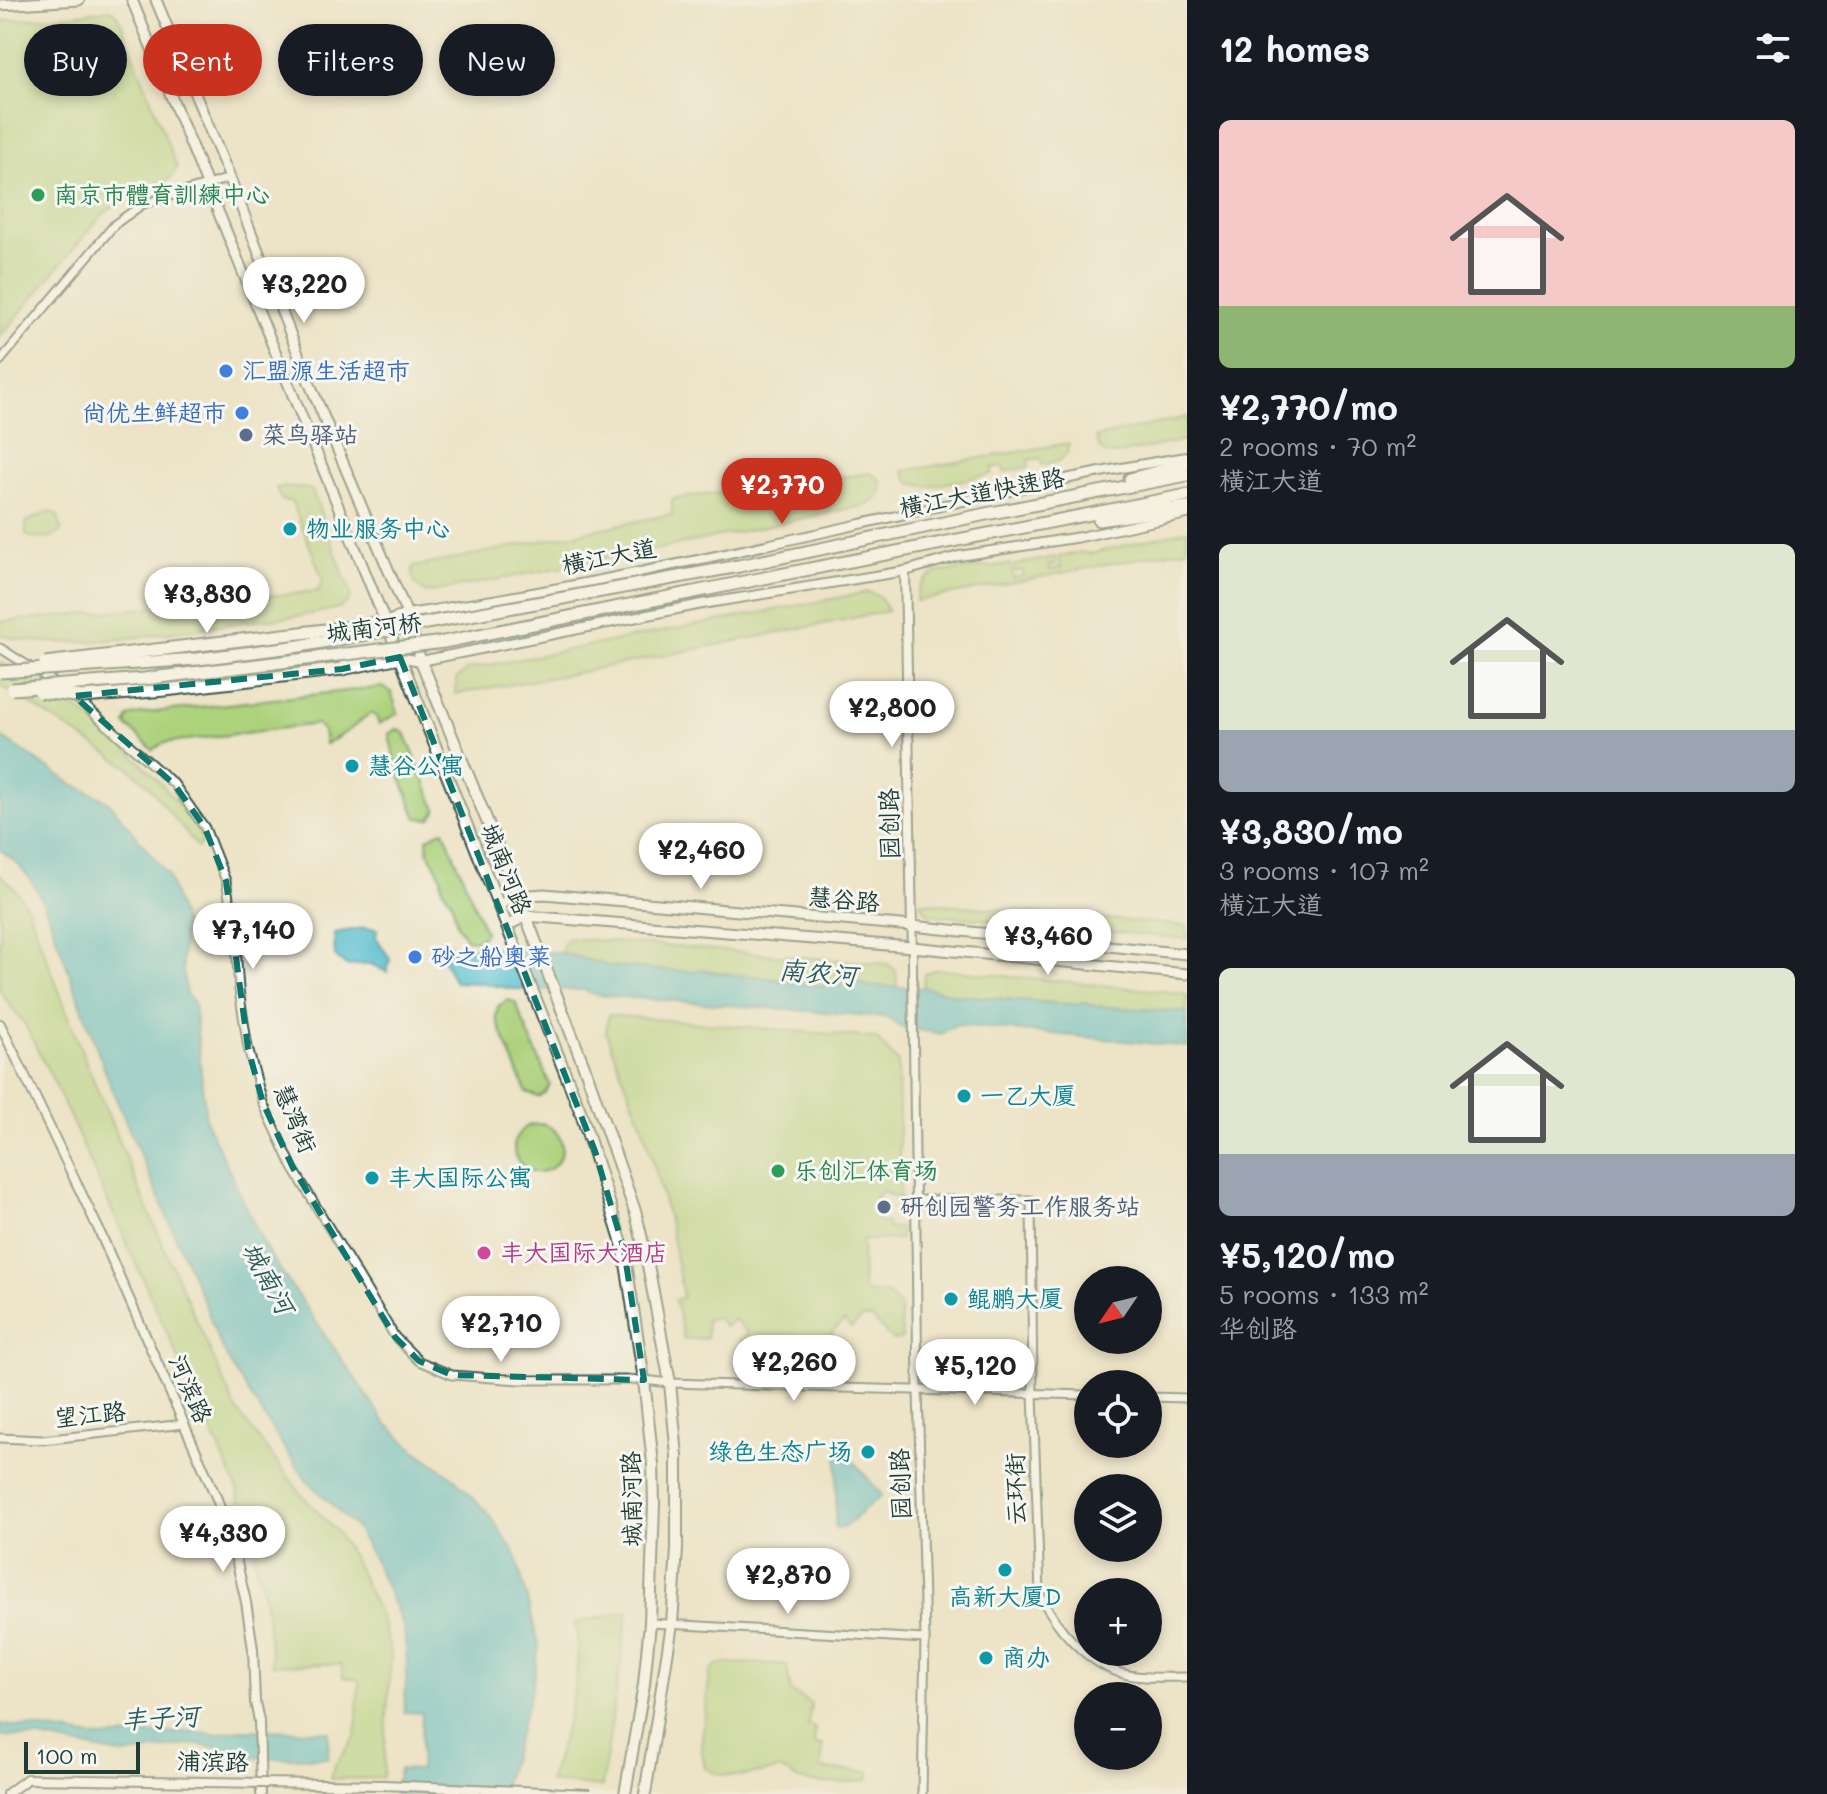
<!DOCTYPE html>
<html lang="en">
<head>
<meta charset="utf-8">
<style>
	body { margin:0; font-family:Mali,"LXGW WenKai TC",sans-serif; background:#242831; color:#f1f3f6; height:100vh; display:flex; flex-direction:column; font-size:30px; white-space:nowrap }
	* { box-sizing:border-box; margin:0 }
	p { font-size:26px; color:#9ea1a6 }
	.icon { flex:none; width:44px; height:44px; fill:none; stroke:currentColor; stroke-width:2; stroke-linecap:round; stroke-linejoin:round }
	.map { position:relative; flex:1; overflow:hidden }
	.side { display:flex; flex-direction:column; background:#171b24; width:640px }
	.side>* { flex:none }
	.banner { position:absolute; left:24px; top:24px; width:760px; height:72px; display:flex; gap:16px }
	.needle { width:52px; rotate:235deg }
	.tools { position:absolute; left:1074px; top:1266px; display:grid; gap:16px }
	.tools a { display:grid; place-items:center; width:88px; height:88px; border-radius:50%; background:#171b24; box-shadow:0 4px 12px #0003; font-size:40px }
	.scale { position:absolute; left:24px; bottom:20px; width:116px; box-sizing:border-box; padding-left:8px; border:4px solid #1f3d34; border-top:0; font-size:22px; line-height:28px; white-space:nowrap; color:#1f3d34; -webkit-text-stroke:6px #f6f6f2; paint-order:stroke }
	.price { position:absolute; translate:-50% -68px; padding:0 18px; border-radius:28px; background:#fff; color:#222; font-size:26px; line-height:52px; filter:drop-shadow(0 2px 4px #0008) }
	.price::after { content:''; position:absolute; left:50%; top:48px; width:24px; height:18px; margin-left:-12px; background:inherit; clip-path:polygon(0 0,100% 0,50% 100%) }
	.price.current { background:#c8321e; color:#fff }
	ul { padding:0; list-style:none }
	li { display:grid; align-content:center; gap:16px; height:424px; padding:0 32px }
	li span { display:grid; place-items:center; height:248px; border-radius:12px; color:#555 }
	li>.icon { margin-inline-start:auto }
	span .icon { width:144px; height:144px; fill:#fffc; stroke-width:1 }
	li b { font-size:34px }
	h2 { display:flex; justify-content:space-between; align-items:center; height:96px; padding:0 32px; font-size:34px }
	.pill { padding:0 28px; border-radius:36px; background:#171b24; box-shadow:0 4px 12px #0003; font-size:28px; line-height:72px }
	.pill.current { background:#c8321e; color:#fff }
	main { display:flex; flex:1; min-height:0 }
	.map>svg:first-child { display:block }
	.green { fill:#add27b; stroke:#668858; stroke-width:2 }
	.water { fill:#4fbbca; stroke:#377c7f; stroke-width:2 }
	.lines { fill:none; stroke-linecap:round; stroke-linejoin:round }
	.minor-casing { stroke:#3e564a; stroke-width:11 }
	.tertiary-casing { stroke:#3e564a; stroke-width:12 }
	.secondary-casing { stroke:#3e564a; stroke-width:13 }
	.primary-casing { stroke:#3e564a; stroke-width:14 }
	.trunk-casing { stroke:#3e564a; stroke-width:15 }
	.minor { stroke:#fff; stroke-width:7 }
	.tertiary { stroke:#fff; stroke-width:8 }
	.secondary { stroke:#fff; stroke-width:9 }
	.primary { stroke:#fff; stroke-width:10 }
	.trunk { stroke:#fff; stroke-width:11 }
	.tertiary-bridge-casing { stroke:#3e564a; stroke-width:12; stroke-linecap:butt }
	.trunk-bridge-casing { stroke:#3e564a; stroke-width:15; stroke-linecap:butt }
	.tertiary-bridge { stroke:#fff; stroke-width:8 }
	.trunk-bridge { stroke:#fff; stroke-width:11 }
	.marked { fill:none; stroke:#0f766e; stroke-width:6; stroke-dasharray:16 10; stroke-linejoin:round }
	.leisure-dot { fill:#2e9e5b; stroke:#f6f6f2; stroke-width:3 }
	.shop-dot { fill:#3f7fe0; stroke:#f6f6f2; stroke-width:3 }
	.service-dot { fill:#5c6f8a; stroke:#f6f6f2; stroke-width:3 }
	.culture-dot { fill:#0f9aa8; stroke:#f6f6f2; stroke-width:3 }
	.hotel-dot { fill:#d1479c; stroke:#f6f6f2; stroke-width:3 }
	.labels { text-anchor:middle; stroke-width:6; stroke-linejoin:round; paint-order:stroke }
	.leisure-label { font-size:24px; fill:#27864d; stroke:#f6f6f2; text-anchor:start }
	.shop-label { font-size:24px; fill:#366cbe; stroke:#f6f6f2; text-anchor:start }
	.service-label { font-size:24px; fill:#4e5e75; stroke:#f6f6f2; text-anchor:start }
	.street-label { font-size:24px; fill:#1f3d34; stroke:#f6f6f2 }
	.culture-label { font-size:24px; fill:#0d838f; stroke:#f6f6f2; text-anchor:start }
	.hotel-label { font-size:24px; fill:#b23c85; stroke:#f6f6f2; text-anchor:start }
	.water-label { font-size:26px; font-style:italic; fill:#2b5c5a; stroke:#f6f6f2 }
</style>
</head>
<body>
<main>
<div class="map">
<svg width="1187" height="1794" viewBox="0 0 1187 1794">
	<rect width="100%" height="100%" fill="#f6f6f2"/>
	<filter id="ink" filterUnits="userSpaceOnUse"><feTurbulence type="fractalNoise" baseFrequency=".0125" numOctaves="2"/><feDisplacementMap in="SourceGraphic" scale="16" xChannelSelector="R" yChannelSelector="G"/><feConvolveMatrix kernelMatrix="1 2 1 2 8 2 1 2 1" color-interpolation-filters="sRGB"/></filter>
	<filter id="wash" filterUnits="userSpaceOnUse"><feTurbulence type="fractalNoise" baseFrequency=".006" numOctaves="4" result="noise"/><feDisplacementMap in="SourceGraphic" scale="32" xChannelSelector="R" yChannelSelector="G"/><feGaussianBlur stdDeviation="1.8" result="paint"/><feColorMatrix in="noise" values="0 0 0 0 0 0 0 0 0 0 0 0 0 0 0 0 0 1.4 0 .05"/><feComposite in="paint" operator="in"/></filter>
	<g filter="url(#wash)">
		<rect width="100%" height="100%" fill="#ede3c6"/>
		<g class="green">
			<polygon points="110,9 114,11 121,22 177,168 169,180 131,193 100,217 0,337 0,21 73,15"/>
			<path d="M1187 417V440L1113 455C1101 455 1098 447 1096 437Z"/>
			<path d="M1069 443C1068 461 1057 462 1042 465L1040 458 1028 460 1029 467 1004 472 1003 466 992 468V474L929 487 910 483 903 471Z"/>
			<path d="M871 473 881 480C883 493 878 499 867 505L654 550 640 545C628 557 612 553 600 560L427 593C415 587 411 580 413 567L672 514V499Z"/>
			<path d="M298 487 312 490 351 594 349 601 341 607C308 617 272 618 238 623 177 631 55 655 0 634V622L318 591 323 580 292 502 281 500 276 488Z"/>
			<path d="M50 511 58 516 62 530C55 539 36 541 26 535V522Z"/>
			<path d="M1187 530V549L916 601C917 586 925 577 939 572L1010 564 1013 578 1024 575 1022 570 1015 572 1014 565 1055 557 1056 564 1049 565 1050 570 1061 567 1059 557 1080 552 1090 554Z"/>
			<polygon points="868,592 880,597 888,611 571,674 455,694 456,679 468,669"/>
			<path d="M0 662C28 679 58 695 84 714 130 747 173 792 203 839L198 848 147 784 128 767 0 685Z"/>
			<path d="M383 687 391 692 398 713 379 724 376 716 370 713C356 726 342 736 325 744L323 731 317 724 163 743 153 750 126 725 128 717 145 713Z"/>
			<polygon points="397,729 405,733 437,811 430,819 417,818 396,766 389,734"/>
			<polygon points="444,830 485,932 479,940 466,939 457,924 452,902 442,888 441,876 428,851 427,838"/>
			<polygon points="0,875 11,884 27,906 87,1065 161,1241 237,1411 303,1496 336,1531 353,1558 380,1615 391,1653 383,1778 331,1779 334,1766 356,1736 359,1680 343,1677 341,1664 272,1665 265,1602 237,1488 55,1084 24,1023 0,992"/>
			<polygon points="920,902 1187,926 1187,939 934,915 928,914"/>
			<polygon points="568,938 888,964 896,971 897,987 868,986 855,980 844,985 813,986 700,969 693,972 609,966 563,953 561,948"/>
			<polygon points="936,969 1172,992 1187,995 1187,1012 1093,1006 1084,1002 1077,1005 958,995 923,988 924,974"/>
			<polygon points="508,1000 515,1002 550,1085 544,1094 538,1097 526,1092 496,1019 498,1006"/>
			<path d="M608 1015 876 1038 898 1062 900 1200 882 1191C871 1200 872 1215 881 1223L887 1222V1228H900V1239L862 1240 863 1288 867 1292 887 1294 900 1306 902 1339 892 1340 872 1318H862L851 1328 844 1321 831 1333 838 1341 830 1348 828 1360H818V1364L749 1359V1351L740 1341 748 1333 734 1319 726 1327 716 1317 706 1320 707 1338 684 1340 675 1300 683 1297 669 1221 653 1162 642 1125 606 1033Z"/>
			<circle cx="538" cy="1148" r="24"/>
			<path d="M628 1611 602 1787 549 1782C566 1726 583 1684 576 1623Z"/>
			<path d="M724 1663 783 1664 787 1666 791 1692 811 1703 808 1726 815 1728 814 1745H823L821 1769 870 1772 868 1780C847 1783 820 1786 800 1780 792 1778 787 1769 778 1770 754 1773 727 1783 705 1768L701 1746 710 1673 715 1666Z"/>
		</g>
		<g class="water">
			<path d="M0 736 71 783 108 801 168 875 184 925 182 962 186 994 194 1002 206 1121 266 1249 385 1422 411 1447 455 1479 488 1513 516 1555 539 1646 532 1689 501 1794H395L399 1769 420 1770 422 1713 404 1712 407 1665 404 1628 372 1556 356 1528 306 1480 284 1448 232 1367 217 1338 206 1307 112 1090 46 909C35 884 23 865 0 850Z"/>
			<polygon points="364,928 377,929 376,937 390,959 387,972 371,964 346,966 335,956 334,933"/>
			<path d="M439 945 563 953 609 966 693 972C703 968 707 972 717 973 734 975 751 975 768 978 797 982 827 993 855 980L868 986 927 988 958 995 1077 1005 1084 1002 1093 1006 1187 1012V1047L956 1025 941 1034 900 1027 886 1017 595 995 585 990 513 989 481 983 455 982 442 958Z"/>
			<polygon points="838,1443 882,1495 843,1528 835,1528"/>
			<polygon points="0,1725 32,1727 101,1738 194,1731 214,1734 239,1730 329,1731 328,1758 246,1758 221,1748 195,1744 124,1755 40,1738 0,1736"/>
		</g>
	</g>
	<g filter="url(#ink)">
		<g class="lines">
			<defs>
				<g id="minor">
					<polyline points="0,361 115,224 143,204 230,178"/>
					<polyline points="0,648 60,686"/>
					<polyline points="76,698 174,784 205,828 226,881 235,932 239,990 248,1048 263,1103 293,1168 395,1337 419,1361 452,1375 519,1380 644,1380 670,1383 1088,1395"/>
					<polyline points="912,926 918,1390 925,1639 922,1794"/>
					<path d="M917 1200H1031L1033 1393 1040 1594C1055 1627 1088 1665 1124 1674 1144 1679 1167 1677 1187 1677"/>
					<polyline points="1148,1397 1187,1398"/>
					<polyline points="0,1438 42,1440 184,1424"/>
					<polyline points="650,1623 925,1639"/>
				</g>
				<g id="tertiary">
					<polyline points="905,571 912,926"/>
					<path d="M381 623 407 614C559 591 710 558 860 524 969 500 1076 474 1187 457"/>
					<polyline points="164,656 337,634"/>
					<polyline points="398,657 421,661 702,604 905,571 959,556 1080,537 1187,514"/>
					<polyline points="68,691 179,682 381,657"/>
					<polyline points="0,1024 98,1228 217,1499 233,1546 246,1602 253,1649 255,1702 259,1721 261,1794"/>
					<polyline points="7,1794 27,1779"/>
				</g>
				<g id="secondary">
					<polyline points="132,0 398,653"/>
					<polyline points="156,0 230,178 309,382 407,614 421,661"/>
					<polyline points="0,5 79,0"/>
					<polyline points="498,905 518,896 544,894 912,926 1187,954"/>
					<polyline points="507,926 526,916 912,947 1187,974"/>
				</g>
				<g id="primary">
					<polyline points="400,657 581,1113 624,1250 644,1380 653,1464 654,1504 650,1623 644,1684 625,1794"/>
					<polyline points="421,661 518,896 587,1074 636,1214 648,1265 670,1383 677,1456 677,1549 672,1624 645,1794"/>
				</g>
				<g id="trunk">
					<polyline points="1130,479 1187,464"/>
					<polyline points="1099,520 1187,507"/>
					<polyline points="739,566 986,514 1187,475"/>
					<polyline points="749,581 1187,495"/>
					<polyline points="334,629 385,622"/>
					<polyline points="342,669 400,657"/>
				</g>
			</defs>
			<use href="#minor" class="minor-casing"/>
			<use href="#tertiary" class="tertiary-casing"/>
			<use href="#secondary" class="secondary-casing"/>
			<use href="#primary" class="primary-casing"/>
			<use href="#trunk" class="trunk-casing"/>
			<use href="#minor" class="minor"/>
			<use href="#tertiary" class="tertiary"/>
			<use href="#secondary" class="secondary"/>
			<use href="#primary" class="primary"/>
			<use href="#trunk" class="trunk"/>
			<defs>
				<polyline id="tertiary-bridge" points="27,1779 384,1785 590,1794"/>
				<g id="trunk-bridge">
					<polyline points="45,663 334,629"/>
					<polyline points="0,672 198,659 300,646 739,566"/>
					<polyline points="12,689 144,679 444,642 749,581"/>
					<polyline points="40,692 83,697 165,690 342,669"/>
				</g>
			</defs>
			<use href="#tertiary-bridge" class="tertiary-bridge-casing"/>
			<use href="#trunk-bridge" class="trunk-bridge-casing"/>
			<use href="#tertiary-bridge" class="tertiary-bridge"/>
			<use href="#trunk-bridge" class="trunk-bridge"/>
		</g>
	</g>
	<path d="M0 0H1187V1794H0ZM400 657 595 1151 624 1250 644 1380 452 1375 419 1361 395 1337 293 1168 263 1103 248 1048 226 881 205 828 174 784 74 696 342 669Z" fill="#ede3c6" fill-opacity=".55" fill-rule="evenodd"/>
	<path class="marked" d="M400 657 595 1151 624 1250 644 1380 452 1375 419 1361 395 1337 293 1168 263 1103 248 1048 226 881 205 828 174 784 74 696 342 669Z"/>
	<g class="leisure-dot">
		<circle cx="38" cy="195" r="8"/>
		<circle cx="778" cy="1171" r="8"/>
	</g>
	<g class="shop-dot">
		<circle cx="226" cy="371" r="8"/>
		<circle cx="242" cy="413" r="8"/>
		<circle cx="415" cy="957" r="8"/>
	</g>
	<g class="service-dot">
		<circle cx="246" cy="435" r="8"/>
		<circle cx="884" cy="1207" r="8"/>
	</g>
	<g class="culture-dot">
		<circle cx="290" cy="529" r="8"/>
		<circle cx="352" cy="766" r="8"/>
		<circle cx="964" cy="1096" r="8"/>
		<circle cx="372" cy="1178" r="8"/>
		<circle cx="951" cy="1299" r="8"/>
		<circle cx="868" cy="1452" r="8"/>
		<circle cx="1005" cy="1570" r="8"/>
		<circle cx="986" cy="1658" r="8"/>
	</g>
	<circle class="hotel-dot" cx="484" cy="1253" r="8"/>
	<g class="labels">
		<g class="leisure-label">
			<text x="54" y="203">南京市體育訓練中心</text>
			<text x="794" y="1179">乐创汇体育场</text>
		</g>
		<g class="shop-label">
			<text x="242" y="379">汇盟源生活超市</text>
			<text x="226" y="421" text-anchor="end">尚优生鲜超市</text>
			<text x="431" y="965">砂之船奥莱</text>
		</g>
		<g class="service-label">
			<text x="262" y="443">菜鸟驿站</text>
			<text x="900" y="1215">研创园警务工作服务站</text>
		</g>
		<g class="street-label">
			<text transform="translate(982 493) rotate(-11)" y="8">横江大道快速路</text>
			<text transform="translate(609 557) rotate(-11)" y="8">横江大道</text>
			<text transform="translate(374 628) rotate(-7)" y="8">城南河桥</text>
			<text transform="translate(890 824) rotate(-91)" y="8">园创路</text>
			<text transform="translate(506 869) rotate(68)" y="8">城南河路</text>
			<text transform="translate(844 900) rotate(5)" y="8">慧谷路</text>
			<text transform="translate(295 1119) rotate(67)" y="8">慧湾街</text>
			<text transform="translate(190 1389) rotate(66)" y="8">河滨路</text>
			<text transform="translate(90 1415) rotate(-6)" y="8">望江路</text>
			<text transform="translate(901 1484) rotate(-92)" y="8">园创路</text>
			<text transform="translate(1016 1489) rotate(-91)" y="8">云环街</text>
			<text transform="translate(632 1499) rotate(-91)" y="8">城南河路</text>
			<text transform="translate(213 1762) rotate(1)" y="8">浦滨路</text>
		</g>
		<g class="culture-label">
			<text x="306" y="537">物业服务中心</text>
			<text x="368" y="774">慧谷公寓</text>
			<text x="980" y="1104">一乙大厦</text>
			<text x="388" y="1186">丰大国际公寓</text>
			<text x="967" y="1307">鲲鹏大厦</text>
			<text x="852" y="1460" text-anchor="end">绿色生态广场</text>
			<text x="1005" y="1605" text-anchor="middle">高新大厦D</text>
			<text x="1002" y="1666">商办</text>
		</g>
		<g class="hotel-label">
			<text x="500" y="1261">丰大国际大酒店</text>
		</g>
		<g class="water-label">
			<text transform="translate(818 973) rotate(5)" y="9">南农河</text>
			<text transform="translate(268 1278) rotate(61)" y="9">城南河</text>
			<text transform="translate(160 1718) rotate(-3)" y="9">丰子河</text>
		</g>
	</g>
</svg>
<div class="tools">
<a><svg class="needle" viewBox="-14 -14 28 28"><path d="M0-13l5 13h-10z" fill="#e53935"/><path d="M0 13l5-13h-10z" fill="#9ea1a6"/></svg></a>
<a><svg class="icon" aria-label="locate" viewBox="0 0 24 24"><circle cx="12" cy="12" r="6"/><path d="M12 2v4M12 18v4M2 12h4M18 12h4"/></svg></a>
<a><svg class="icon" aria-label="layers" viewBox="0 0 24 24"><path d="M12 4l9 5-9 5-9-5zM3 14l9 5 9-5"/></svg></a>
<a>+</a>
<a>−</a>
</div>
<div class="scale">100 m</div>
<b class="price" style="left:304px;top:325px">¥3,220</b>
<b class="price current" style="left:782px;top:526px">¥2,770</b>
<b class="price" style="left:207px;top:635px">¥3,830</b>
<b class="price" style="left:892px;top:749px">¥2,800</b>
<b class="price" style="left:701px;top:891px">¥2,460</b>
<b class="price" style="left:253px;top:971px">¥7,140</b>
<b class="price" style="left:1048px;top:977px">¥3,460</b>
<b class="price" style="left:501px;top:1364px">¥2,710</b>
<b class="price" style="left:794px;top:1403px">¥2,260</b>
<b class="price" style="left:975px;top:1407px">¥5,120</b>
<b class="price" style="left:223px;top:1574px">¥4,330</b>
<b class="price" style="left:788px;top:1616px">¥2,870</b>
<div class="banner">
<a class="pill">Buy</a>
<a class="pill current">Rent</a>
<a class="pill">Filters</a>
<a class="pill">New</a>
</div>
</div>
<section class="side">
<h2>12 homes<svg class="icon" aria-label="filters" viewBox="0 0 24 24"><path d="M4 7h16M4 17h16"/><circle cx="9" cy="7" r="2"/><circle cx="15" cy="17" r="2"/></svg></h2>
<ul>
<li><span style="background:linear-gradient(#f6c9c9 75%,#8fb573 0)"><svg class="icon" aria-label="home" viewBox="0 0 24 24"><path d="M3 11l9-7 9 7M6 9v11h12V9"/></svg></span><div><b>¥2,770/mo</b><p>2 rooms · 70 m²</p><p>横江大道</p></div></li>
<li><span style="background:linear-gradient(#dfe7d0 75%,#9aa5b1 0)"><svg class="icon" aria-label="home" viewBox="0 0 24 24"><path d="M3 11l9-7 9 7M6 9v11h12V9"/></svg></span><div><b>¥3,830/mo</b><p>3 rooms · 107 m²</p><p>横江大道</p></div></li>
<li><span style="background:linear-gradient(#dfe7d0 75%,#9aa5b1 0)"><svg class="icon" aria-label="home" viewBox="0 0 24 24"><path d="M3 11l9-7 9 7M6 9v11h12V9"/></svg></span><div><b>¥5,120/mo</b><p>5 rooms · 133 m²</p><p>华创路</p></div></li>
</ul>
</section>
</main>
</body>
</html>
